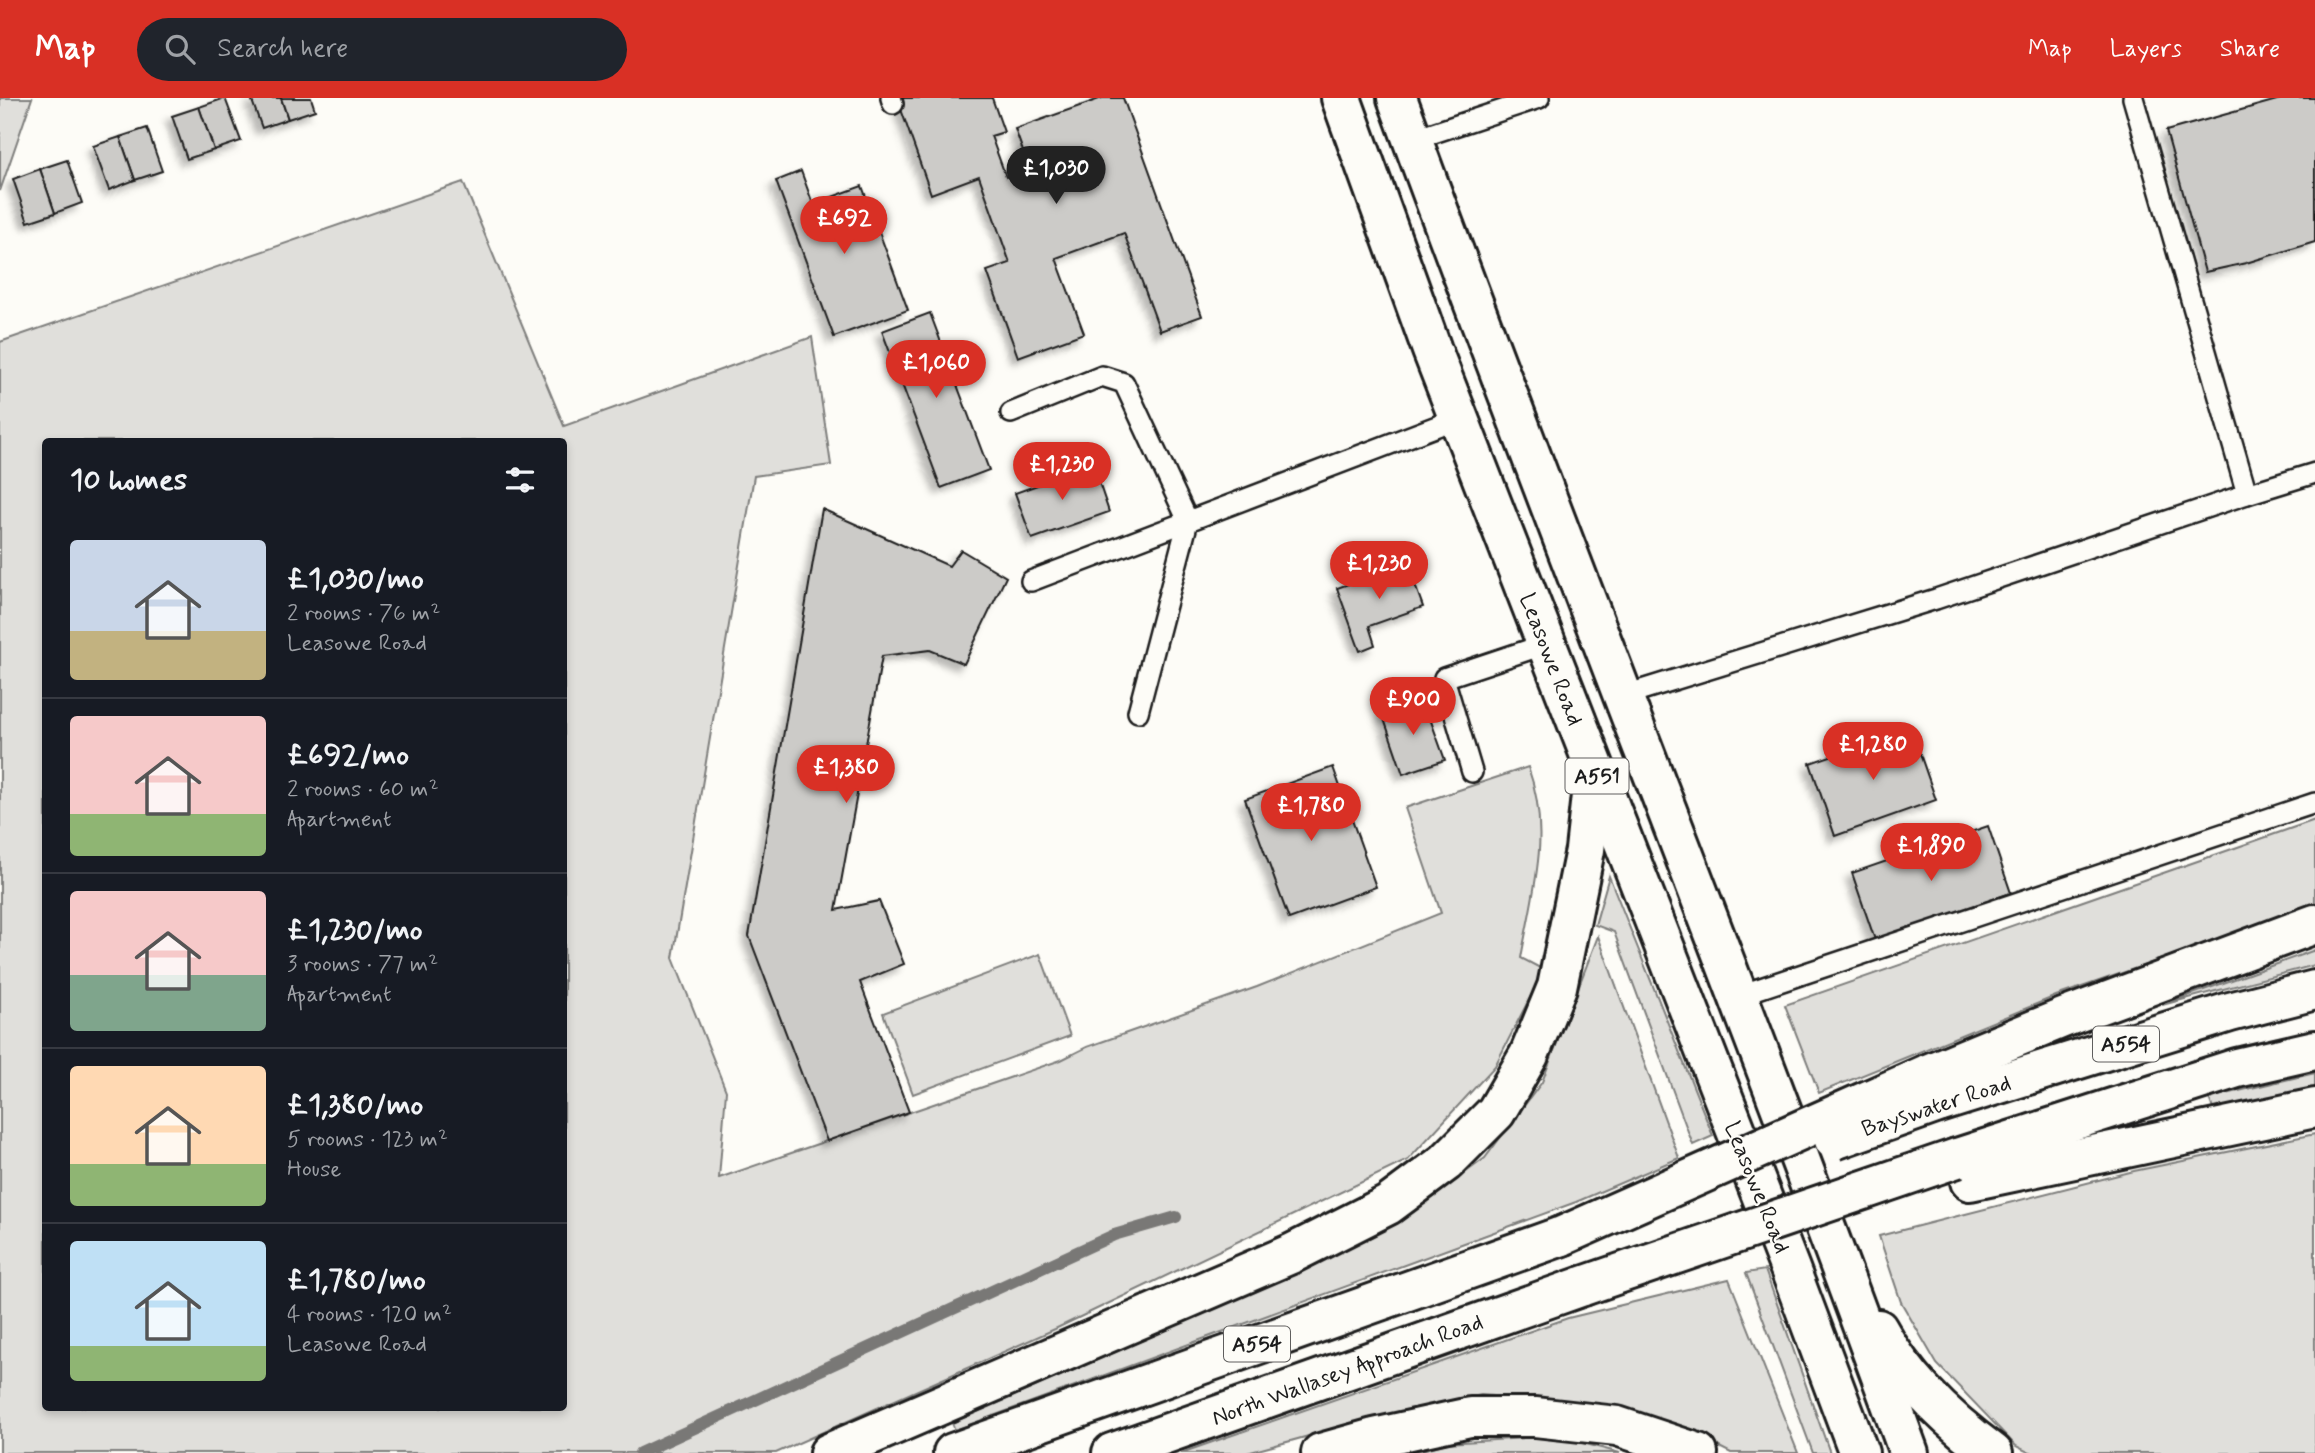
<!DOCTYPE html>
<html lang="en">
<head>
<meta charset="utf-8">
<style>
	body { margin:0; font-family:Mynerve,sans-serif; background:#20242c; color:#f1f3f6; height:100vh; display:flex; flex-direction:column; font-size:26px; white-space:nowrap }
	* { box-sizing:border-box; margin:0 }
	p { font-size:23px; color:#9ea1a6 }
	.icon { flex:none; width:38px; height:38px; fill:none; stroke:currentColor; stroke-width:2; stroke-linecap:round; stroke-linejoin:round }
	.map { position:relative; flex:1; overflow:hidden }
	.details { position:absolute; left:42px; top:340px; width:525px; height:973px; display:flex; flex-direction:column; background:#171b24; border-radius:7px; box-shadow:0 4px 10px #0003 }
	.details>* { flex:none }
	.price { position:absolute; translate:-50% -60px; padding:0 16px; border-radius:24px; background:#d93025; color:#fff; font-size:23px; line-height:46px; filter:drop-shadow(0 2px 4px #0008) }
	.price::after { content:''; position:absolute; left:50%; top:42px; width:21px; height:16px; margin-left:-10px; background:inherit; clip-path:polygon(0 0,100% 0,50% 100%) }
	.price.on { background:#222; color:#fff }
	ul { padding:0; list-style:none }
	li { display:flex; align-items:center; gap:21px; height:175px; padding:0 28px }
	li+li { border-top:2px solid #363941 }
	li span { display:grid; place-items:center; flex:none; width:196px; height:140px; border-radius:7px; color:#555 }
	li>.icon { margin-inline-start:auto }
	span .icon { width:84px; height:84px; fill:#fffc; stroke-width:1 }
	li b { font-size:30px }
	h2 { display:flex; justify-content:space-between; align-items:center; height:84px; padding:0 28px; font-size:30px }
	header { display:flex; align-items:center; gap:42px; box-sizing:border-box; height:98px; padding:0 35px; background:#d93025; color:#fff }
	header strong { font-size:33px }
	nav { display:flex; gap:38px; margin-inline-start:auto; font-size:24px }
	.search { width:490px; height:63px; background:#20242c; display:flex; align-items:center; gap:18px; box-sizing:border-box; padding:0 24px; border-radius:38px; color:#9ea1a6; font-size:26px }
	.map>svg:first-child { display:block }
	.green { fill:#e0dfdb; stroke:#7e7e7c; stroke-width:2; fill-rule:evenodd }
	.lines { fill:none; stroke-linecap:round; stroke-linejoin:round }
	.stream { stroke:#797876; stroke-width:12 }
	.building { fill:#cccbc8; stroke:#1c1c1c; stroke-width:2; filter:url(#shadow) }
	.service-casing { stroke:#1c1c1c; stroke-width:24 }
	.primary-casing { stroke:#1c1c1c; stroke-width:44 }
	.service { stroke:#fdfcf7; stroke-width:19 }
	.primary { stroke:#fdfcf7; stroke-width:38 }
	.primary-bridge-casing { stroke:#1c1c1c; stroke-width:44; stroke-linecap:butt }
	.primary-bridge { stroke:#fdfcf7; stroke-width:38 }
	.labels { text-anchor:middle; stroke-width:5; stroke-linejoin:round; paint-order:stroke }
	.shield { fill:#fdfcf7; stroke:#605f5e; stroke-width:2 }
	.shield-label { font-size:21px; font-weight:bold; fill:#1c1c1c }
	.street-label { font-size:23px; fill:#1c1c1c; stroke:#fdfcf7 }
</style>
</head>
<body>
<header>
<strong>Map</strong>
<div class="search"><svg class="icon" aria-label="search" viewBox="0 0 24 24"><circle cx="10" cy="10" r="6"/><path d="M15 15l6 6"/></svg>Search here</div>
<nav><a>Map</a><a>Layers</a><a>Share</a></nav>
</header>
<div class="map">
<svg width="2315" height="1355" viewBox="0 0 2315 1355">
	<defs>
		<filter id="shadow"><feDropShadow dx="-6" dy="6" stdDeviation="3.5" flood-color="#0004"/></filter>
	</defs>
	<rect width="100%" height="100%" fill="#fdfcf7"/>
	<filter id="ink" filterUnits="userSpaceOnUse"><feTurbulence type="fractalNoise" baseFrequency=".0143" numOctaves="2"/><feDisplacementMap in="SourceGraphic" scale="14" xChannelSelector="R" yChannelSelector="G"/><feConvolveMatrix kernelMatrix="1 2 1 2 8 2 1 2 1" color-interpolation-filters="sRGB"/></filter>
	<g filter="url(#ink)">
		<g class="green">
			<polygon points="0,0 32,0 0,93"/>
			<path d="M463 84 564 328 812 239 831 367 754 378 673 860 726 993 719 1080 1061 962 1087 949 1257 889 1441 815 1405 710 1528 669C1552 735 1533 793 1521 860L1544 872 1495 968 1408 1062 1055 1231 776 1355H0V244ZM46 343H564V1309H46Z"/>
			<polygon points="2315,722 2315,808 2056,898 1819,995 1785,907"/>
			<polygon points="1609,778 1713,1038 1693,1047 1614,834 1595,827"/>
			<polygon points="1598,838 1679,1060 1576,1104 955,1332 952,1325 1288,1179 1396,1126 1485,1060 1542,984"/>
			<polygon points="2315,852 2315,867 2162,907"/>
			<polygon points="1040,856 1070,938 913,996 883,915"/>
			<polygon points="2315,975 2315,991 2213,1011 2209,1000"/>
			<polygon points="2315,1036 2315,1355 2030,1355 2016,1348 1937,1266 1901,1204 1879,1138 2134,1073"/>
			<polygon points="1765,1172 1830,1355 1813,1355 1746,1175"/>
			<polygon points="1729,1181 1798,1355 1731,1355 1682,1330 1604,1307 1481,1297 1381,1318 1247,1355 1181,1355 1568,1220"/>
			<polygon points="1556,1338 1620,1355 1411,1355 1447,1345"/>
		</g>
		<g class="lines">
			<polyline class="stream" points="640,1355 1114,1137 1176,1119"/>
		</g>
		<g class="building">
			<polygon points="225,0 241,43 214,52 199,9"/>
			<polygon points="251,0 281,0 288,21 262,30"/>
			<polygon points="281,0 311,0 315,12 288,21"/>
			<polygon points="897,0 992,0 1004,34 991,38 1006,79 1029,70 1015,31 1102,0 1123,0 1202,218 1160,233 1124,135 1056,160 1084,235 1018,259 987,173 1010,165 979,78 931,96"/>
			<polygon points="2284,0 2315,0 2315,144 2246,165 2205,174 2166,33"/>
			<polygon points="199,9 214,52 187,61 172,18"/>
			<polygon points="147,30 162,73 135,82 120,39"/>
			<polygon points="120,39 135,82 109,92 93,48"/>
			<polygon points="67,62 82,105 55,115 40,71"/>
			<polygon points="40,71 55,115 28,124 13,81"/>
			<polygon points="801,73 813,106 862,88 908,212 834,239 776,83"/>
			<polygon points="930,215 989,372 941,390 882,233"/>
			<polygon points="1093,367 1109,414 1032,441 1015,395"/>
			<polygon points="822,411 949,468 961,452 1006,479 964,566 930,552 882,558 836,812 879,803 904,866 860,884 909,1014 827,1043 749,838"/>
			<polygon points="1407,465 1423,509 1369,528 1375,547 1360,553 1337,490"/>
			<polygon points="1423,601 1445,662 1403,676 1382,615"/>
			<polygon points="1911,630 1936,702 1835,738 1810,665"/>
			<polygon points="1333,669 1376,789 1289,821 1245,701"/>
			<polygon points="1988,728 2011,795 1875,842 1852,775"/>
		</g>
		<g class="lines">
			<defs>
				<g id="service">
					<polyline points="891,0 893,6"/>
					<polyline points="1412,42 1539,0"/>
					<polyline points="1011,315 1102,278 1124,285 1188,423 1138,614"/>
					<polyline points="2247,396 2315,375"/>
					<polyline points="1031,483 1458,320"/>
					<polyline points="1622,598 1936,501 2247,396 2133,0"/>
					<polyline points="1472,674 1444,580 1546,546"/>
					<polyline points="1737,898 2315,705"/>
				</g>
				<g id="primary">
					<polyline points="1341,0 1432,252 1790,1171 1859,1355"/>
					<path d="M1397 0C1563 453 1744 901 1909 1355"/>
					<polyline points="1927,976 2063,920 2315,826"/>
					<polyline points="1938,1005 2230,914 2315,892"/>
					<polyline points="1957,1060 2237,970 2315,952"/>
					<polyline points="1970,1083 2315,1010"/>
					<path d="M1878 1231C1904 1280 1949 1323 1993 1355"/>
					<polyline points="829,1355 1293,1155 1388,1107 1446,1064 1496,1014 1529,957 1557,889 1585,752 1593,679"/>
					<polyline points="953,1355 1562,1138"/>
					<polyline points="1112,1355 1583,1188"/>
					<polyline points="1321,1355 1374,1340 1470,1319 1535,1319 1617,1328 1698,1355"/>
				</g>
			</defs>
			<use href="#service" class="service-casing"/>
			<use href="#primary" class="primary-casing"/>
			<use href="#service" class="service"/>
			<use href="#primary" class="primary"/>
			<defs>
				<g id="primary-bridge">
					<polyline points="1834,1042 1938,1005"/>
					<polyline points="1562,1138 1927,976"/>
					<polyline points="1583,1188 1957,1060"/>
				</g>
			</defs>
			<use href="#primary-bridge" class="primary-bridge-casing"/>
			<use href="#primary-bridge" class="primary-bridge"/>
		</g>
	</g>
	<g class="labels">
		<g class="shield">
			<rect x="1565.5" y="660.5" width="63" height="35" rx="5"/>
			<rect x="2093" y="928.5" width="66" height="35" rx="5"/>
			<rect x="1224" y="1228.5" width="66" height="35" rx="5"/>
		</g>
		<g class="shield-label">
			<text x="1597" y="685">A551</text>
			<text x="2126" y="953">A554</text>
			<text x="1257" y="1253">A554</text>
		</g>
		<g class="street-label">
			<text transform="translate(1552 561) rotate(69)" y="8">Leasowe Road</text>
			<text transform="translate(1936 1007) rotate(-18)" y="8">Bayswater Road</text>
			<text transform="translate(1758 1089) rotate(68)" y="8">Leasowe Road</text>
			<text transform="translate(1347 1271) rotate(-20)" y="8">North Wallasey Approach Road</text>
		</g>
	</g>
</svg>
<b class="price on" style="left:1056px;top:108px">£1,030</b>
<b class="price" style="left:844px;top:158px">£692</b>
<b class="price" style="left:936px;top:302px">£1,060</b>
<b class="price" style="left:1062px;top:404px">£1,230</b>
<b class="price" style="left:1379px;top:503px">£1,230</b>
<b class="price" style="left:1413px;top:639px">£900</b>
<b class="price" style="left:1873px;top:684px">£1,280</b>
<b class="price" style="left:846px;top:707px">£1,380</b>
<b class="price" style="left:1311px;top:745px">£1,780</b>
<b class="price" style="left:1931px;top:785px">£1,890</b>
<section class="details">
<h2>10 homes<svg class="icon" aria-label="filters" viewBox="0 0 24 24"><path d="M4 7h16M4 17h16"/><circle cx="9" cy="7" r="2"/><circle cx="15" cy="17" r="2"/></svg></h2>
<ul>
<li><span style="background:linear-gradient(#c9d6e8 65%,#c2b280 0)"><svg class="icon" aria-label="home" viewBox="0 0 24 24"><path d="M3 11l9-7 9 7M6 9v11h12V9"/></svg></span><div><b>£1,030/mo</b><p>2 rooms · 76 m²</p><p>Leasowe Road</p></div></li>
<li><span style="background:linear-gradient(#f6c9c9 70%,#8fb573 0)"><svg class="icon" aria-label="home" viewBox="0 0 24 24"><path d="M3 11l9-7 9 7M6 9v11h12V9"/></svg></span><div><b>£692/mo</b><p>2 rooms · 60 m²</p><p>Apartment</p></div></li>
<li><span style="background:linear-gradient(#f6c9c9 60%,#7fa58c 0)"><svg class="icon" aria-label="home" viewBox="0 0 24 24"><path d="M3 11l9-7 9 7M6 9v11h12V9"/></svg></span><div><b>£1,230/mo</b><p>3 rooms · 77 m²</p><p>Apartment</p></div></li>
<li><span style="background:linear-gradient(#ffd9b3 70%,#8fb573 0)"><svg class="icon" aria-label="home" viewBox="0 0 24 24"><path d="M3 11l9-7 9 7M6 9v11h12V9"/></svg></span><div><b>£1,380/mo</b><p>5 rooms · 123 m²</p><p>House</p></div></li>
<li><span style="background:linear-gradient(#bfe0f5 75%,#8fb573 0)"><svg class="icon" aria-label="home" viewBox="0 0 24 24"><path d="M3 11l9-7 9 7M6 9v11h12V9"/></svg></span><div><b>£1,780/mo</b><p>4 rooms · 120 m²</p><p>Leasowe Road</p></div></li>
</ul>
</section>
</div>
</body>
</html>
